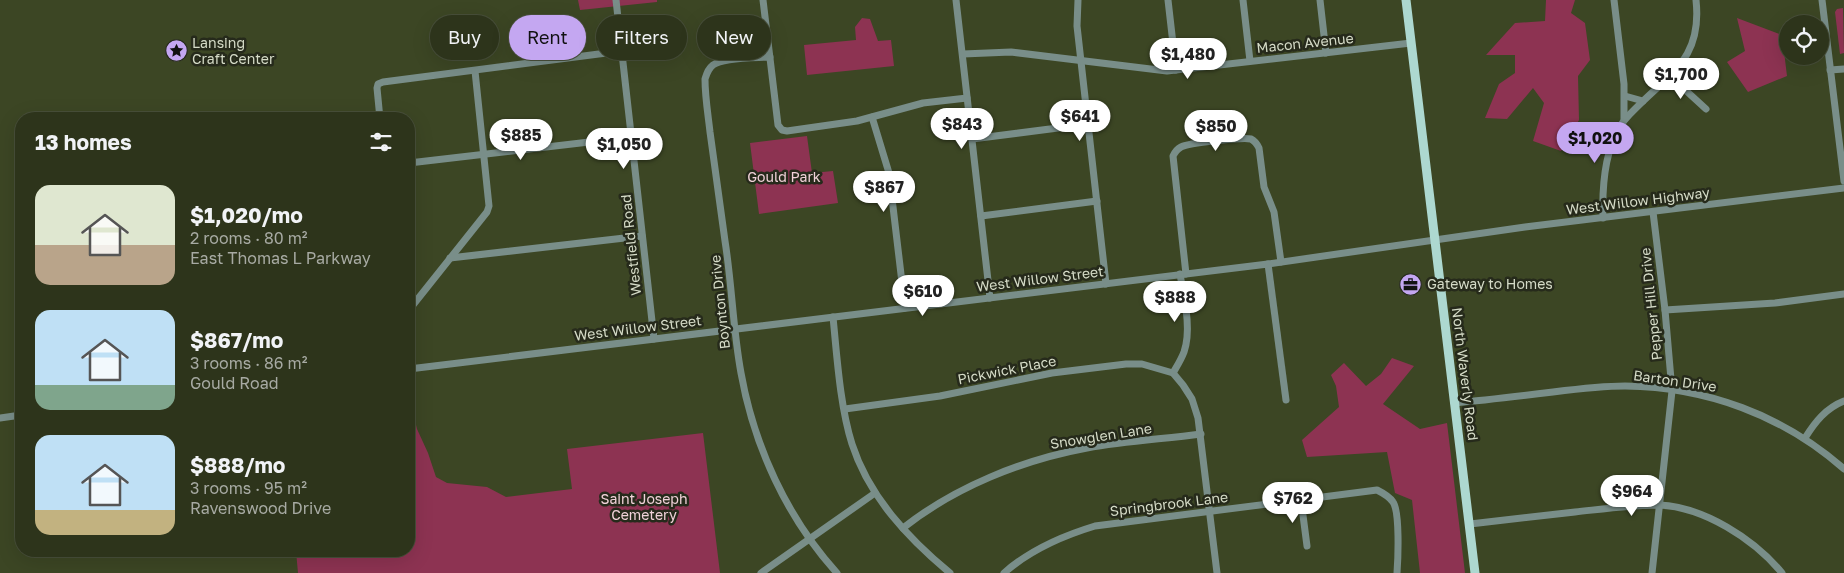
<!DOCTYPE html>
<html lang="en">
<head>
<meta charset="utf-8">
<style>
	body { margin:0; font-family:"Golos Text",sans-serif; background:#393f28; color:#f1f3f6; height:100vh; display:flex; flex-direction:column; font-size:19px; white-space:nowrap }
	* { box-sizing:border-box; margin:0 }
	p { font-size:16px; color:#a7aaa3 }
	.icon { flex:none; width:28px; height:28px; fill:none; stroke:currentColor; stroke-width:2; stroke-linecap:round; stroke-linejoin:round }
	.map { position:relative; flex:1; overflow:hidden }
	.sheet { position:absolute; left:15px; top:112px; width:400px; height:445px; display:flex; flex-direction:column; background:#2d341b; border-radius:20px; box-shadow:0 5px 20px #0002,0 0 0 1px #484f3a }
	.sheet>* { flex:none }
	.guide { position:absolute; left:430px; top:15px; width:475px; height:45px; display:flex; gap:10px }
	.controls { position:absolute; left:1779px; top:15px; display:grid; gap:10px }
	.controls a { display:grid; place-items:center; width:50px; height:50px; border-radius:50%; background:#2d341b; box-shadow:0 5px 20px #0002,0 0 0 1px #484f3a; font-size:25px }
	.price { position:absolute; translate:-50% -42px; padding:0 11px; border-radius:18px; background:#fff; color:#222; font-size:16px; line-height:32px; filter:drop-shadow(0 1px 2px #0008) }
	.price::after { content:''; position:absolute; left:50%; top:30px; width:15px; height:11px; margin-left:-8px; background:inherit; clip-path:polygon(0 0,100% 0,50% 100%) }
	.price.active { background:#c4a7f1; color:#111 }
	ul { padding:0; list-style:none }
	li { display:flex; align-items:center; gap:15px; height:125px; padding:0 20px }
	li span { display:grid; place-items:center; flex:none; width:140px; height:100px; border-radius:15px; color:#555 }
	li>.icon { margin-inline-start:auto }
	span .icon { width:60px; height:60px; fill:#fffc; stroke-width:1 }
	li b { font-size:21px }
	h2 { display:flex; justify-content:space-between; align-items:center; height:60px; padding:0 20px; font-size:21px }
	.tag { padding:0 18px; border-radius:22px; background:#2d341b; box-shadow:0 5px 20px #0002,0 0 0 1px #484f3a; font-size:18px; line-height:45px }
	.tag.active { background:#c4a7f1; color:#111 }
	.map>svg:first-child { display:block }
	.green { fill:#8d3352 }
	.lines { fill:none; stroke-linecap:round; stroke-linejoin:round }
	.minor { stroke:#798e89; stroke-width:7 }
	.major { stroke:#add8d0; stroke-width:9 }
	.labels { text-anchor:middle; stroke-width:5; stroke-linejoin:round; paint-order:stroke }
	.poi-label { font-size:14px; fill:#d5dbc7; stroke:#262a1b; text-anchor:start }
	.street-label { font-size:14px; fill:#d5dbc7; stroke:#262a1b }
	.park-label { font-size:14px; fill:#f1d2d9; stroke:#262a1b }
</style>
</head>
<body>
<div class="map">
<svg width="1844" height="573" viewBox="0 0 1844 573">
	<rect width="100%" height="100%" fill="#3c4624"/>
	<g class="green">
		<polygon points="578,0 657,0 657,2 580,10"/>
		<polygon points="1546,0 1575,0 1571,13 1585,23 1590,60 1578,76 1579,120 1561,151 1533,141 1544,103 1533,88 1507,119 1485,118 1499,84 1515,73 1515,55 1486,55 1515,23 1545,21"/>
		<polygon points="1843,8 1844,53 1840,54 1835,12 1837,9"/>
		<polygon points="862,18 870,19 878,41 891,40 894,66 807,75 804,45 856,40 855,27"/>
		<polygon points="1737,18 1782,35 1787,76 1748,92 1727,62 1745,51"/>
		<polygon points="807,136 812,173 833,171 838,203 759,214 750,143"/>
		<polygon points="1392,358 1414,366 1383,404 1420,429 1447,423 1465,573 1420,573 1412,500 1395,493 1387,452 1307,457 1302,440 1339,407 1336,386 1331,375 1344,363 1366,386 1381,374"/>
		<polygon points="409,396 417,429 428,453 436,477 447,483 487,487 506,497 572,489 567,449 703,433 720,573 298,573 296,551 409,551"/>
	</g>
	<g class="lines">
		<g class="minor">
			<polyline points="616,0 654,339"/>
			<polyline points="763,0 778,125 782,130 787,131 857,121 923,103 967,98"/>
			<polyline points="956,0 990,298"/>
			<polyline points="1078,0 1077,26 1106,284"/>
			<polyline points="1168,0 1176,70"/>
			<polyline points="1243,0 1250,61"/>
			<polyline points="1320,0 1326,53"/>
			<polyline points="1614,0 1624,84 1624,120"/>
			<polyline points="1822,0 1844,181"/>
			<polyline points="963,54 1011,52 1167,71 1411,43"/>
			<path d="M770 57C756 58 724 57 713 65 708 69 707 73 705 79 705 97 708 114 710 132 715 168 720 205 725 241 732 285 733 330 741 373 754 446 787 518 837 573"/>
			<polyline points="1830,70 1844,69"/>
			<polyline points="1670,76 1706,109"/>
			<polyline points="1625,96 1643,101"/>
			<polyline points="872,117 889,173 905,308"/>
			<polyline points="380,119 377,88 378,84 383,82 622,51"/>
			<polyline points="972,139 1089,124"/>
			<polyline points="409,163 632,137"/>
			<polyline points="981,216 1097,201"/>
			<path d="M1603 218C1602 188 1604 154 1619 128 1624 119 1632 112 1639 105 1675 70 1702 55 1696 0"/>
			<polyline points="450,258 642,236"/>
			<polyline points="1268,264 1286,400"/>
			<path d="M1186 274 1173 156C1175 152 1177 149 1181 147 1188 143 1243 137 1251 139 1255 141 1257 144 1259 148L1264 187 1274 212 1281 262"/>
			<polyline points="409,310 487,212 489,206 475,71"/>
			<polyline points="1665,310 1775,303 1844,294"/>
			<path d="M833 317C837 357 840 406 852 444 869 497 909 539 950 573"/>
			<polyline points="409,369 1268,264 1525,227 1844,188"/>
			<path d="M1173 373C1177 366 1181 360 1184 352 1192 329 1184 298 1180 274"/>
			<path d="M1454 403C1487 400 1520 396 1553 392 1577 389 1601 386 1625 386 1706 387 1783 415 1844 469"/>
			<polyline points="845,409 940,396 1052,373 1126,364 1142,364 1173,373 1183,385 1192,399 1198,418 1217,573"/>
			<polyline points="0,418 21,415"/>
			<path d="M1805 438C1815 422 1826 408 1844 401"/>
			<polyline points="1301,500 1307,546"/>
			<path d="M1470 524C1505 520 1540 516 1575 512 1603 509 1631 505 1659 505 1704 507 1754 539 1782 573"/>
			<path d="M903 528C955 487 1022 460 1087 448 1125 441 1163 439 1201 434"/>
			<polyline points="761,573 875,493"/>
			<path d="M1004 573C1030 550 1062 536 1095 526L1377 490C1383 493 1389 496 1393 502 1400 512 1398 559 1397 573"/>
			<polyline points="1652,573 1672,391 1665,310 1653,212"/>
		</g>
		<polyline class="major" points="1406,0 1475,573"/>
	</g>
	<defs>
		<symbol id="sight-disc" viewBox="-11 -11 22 22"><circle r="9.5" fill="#c4a7f1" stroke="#262a1b"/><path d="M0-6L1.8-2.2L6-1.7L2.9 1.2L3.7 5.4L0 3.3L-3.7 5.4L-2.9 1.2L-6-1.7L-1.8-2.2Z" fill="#111"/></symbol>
		<symbol id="office-disc" viewBox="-11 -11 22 22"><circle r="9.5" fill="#c4a7f1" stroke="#262a1b"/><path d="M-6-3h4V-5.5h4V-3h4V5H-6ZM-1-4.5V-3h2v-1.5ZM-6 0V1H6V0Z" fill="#111"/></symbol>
	</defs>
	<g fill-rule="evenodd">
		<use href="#sight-disc" x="164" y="38" width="25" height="25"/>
		<use href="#office-disc" x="1398" y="272" width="25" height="25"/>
	</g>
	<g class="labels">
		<g class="poi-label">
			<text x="192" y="48">Lansing<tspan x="192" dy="16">Craft Center</tspan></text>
			<text x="1427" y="289">Gateway to Homes</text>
		</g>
		<g class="street-label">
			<text transform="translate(1305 43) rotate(-6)" y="5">Macon Avenue</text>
			<text transform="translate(1638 201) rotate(-7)" y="5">West Willow Highway</text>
			<text transform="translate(631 245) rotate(-96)" y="5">Westfield Road</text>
			<text transform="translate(1040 279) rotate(-7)" y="5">West Willow Street</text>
			<text transform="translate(720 302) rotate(-96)" y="5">Boynton Drive</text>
			<text transform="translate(1651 304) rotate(-96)" y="5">Pepper Hill Drive</text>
			<text transform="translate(638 328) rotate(-7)" y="5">West Willow Street</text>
			<text transform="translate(1007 370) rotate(-11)" y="5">Pickwick Place</text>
			<text transform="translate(1465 374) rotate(83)" y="5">North Waverly Road</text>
			<text transform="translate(1675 381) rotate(8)" y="5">Barton Drive</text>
			<text transform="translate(1101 436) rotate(-9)" y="5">Snowglen Lane</text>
			<text transform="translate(1169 504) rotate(-7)" y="5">Springbrook Lane</text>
		</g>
		<g class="park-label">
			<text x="784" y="182">Gould Park</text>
			<text x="644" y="504">Saint Joseph<tspan x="644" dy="16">Cemetery</tspan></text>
		</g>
	</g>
</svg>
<div class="controls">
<a><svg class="icon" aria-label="locate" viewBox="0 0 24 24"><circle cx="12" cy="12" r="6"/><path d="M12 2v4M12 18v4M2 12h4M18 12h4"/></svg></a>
</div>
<b class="price" style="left:1188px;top:80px">$1,480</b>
<b class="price" style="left:1681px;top:100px">$1,700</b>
<b class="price" style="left:1080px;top:142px">$641</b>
<b class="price" style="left:962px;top:150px">$843</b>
<b class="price" style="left:1216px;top:152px">$850</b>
<b class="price" style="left:521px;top:161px">$885</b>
<b class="price active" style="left:1595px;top:164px">$1,020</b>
<b class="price" style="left:624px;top:170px">$1,050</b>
<b class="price" style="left:884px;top:213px">$867</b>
<b class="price" style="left:923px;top:317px">$610</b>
<b class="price" style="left:1175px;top:323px">$888</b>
<b class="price" style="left:1632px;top:517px">$964</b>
<b class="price" style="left:1293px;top:524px">$762</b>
<div class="guide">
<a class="tag">Buy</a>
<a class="tag active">Rent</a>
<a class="tag">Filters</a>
<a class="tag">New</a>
</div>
<section class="sheet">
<h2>13 homes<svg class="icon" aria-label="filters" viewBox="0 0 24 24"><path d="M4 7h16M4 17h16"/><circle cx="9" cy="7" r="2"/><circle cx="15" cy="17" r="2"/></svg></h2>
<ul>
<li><span style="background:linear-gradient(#dfe7d0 60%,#b9a48a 0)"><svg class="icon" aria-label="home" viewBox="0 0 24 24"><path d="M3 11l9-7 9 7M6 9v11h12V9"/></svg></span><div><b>$1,020/mo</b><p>2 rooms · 80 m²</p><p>East Thomas L Parkway</p></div></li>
<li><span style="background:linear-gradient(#bfe0f5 75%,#7fa58c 0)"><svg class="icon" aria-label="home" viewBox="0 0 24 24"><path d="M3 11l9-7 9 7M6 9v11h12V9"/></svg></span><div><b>$867/mo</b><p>3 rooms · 86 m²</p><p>Gould Road</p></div></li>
<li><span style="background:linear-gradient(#bfe0f5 75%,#c2b280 0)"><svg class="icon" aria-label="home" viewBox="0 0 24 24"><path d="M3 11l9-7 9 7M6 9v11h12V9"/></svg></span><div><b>$888/mo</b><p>3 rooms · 95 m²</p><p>Ravenswood Drive</p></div></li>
</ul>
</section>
</div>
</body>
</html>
